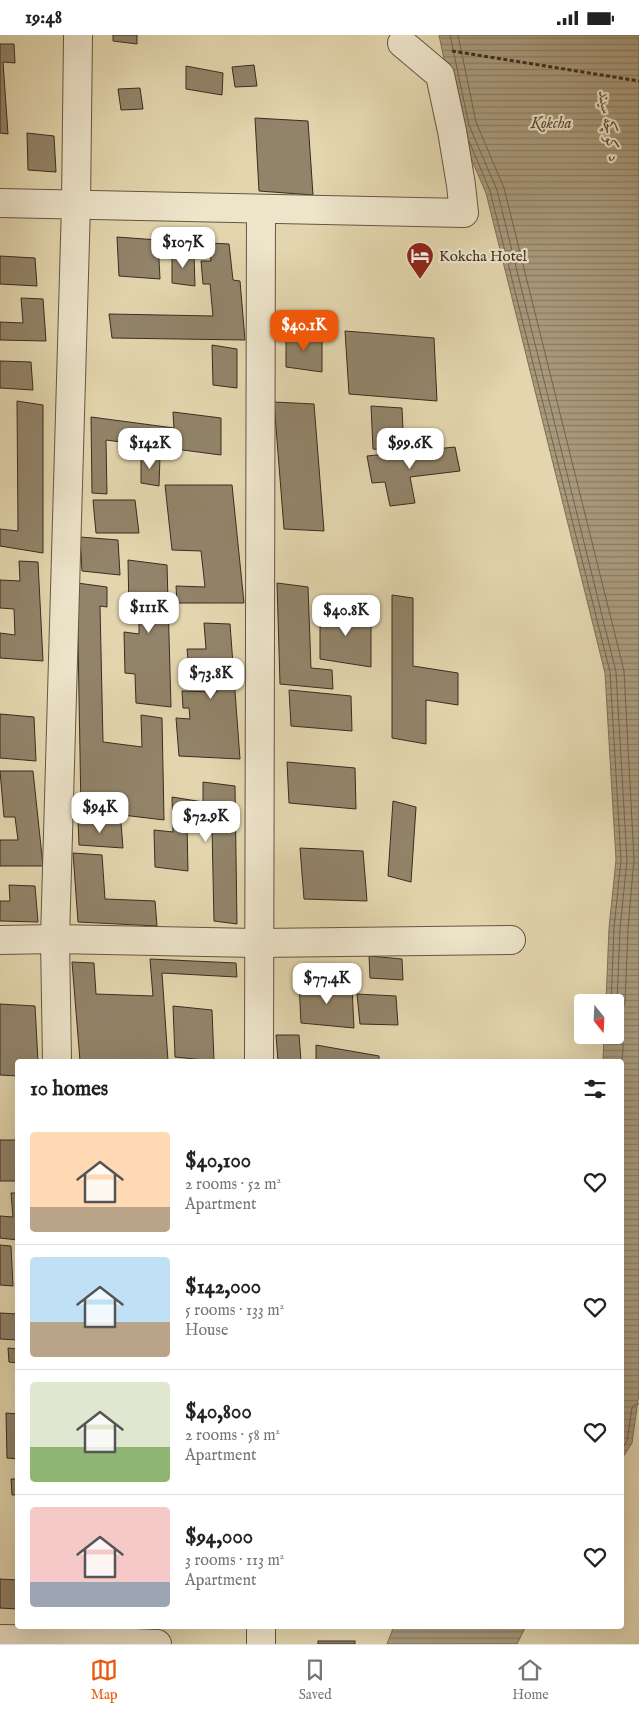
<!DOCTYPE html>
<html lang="en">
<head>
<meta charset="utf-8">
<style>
	body { margin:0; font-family:"IM FELL English",Amiri,serif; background:#f2f2f2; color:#222; height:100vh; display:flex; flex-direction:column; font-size:19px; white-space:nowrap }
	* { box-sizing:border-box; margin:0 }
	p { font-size:16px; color:#767676 }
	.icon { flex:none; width:28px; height:28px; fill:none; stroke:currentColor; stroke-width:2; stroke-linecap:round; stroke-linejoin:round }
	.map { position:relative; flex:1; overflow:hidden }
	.panel { position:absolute; left:15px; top:1024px; width:609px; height:570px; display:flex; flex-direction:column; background:#fff; border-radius:5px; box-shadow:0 5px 20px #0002 }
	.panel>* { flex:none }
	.needle { width:32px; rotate:162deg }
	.buttons { position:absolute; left:574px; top:959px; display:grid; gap:10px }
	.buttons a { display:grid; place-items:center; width:50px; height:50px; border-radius:5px; background:#fff; box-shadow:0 5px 20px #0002; font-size:25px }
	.price { position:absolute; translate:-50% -42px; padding:0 11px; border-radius:10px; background:#fff; color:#222; font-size:16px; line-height:32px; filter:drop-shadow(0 1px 2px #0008) }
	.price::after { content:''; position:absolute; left:50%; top:30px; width:15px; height:11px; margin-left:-8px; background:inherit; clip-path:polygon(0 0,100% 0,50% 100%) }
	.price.current { background:#ea580c; color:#fff }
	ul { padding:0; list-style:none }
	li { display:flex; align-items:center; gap:15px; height:125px; padding:0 15px }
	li+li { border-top:1px solid #e0e0e0 }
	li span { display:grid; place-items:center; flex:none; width:140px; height:100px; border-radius:5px; color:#555 }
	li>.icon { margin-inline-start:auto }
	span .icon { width:60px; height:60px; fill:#fffc; stroke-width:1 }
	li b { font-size:21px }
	h2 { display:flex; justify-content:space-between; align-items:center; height:60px; padding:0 15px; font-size:21px }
	.status { display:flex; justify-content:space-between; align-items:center; height:35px; padding:0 25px; background:#fff; direction:ltr }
	.status svg { height:14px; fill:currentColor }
	.dock { display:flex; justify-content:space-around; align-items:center; height:70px; border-top:1px solid #e0e0e0; background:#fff; font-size:14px; color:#767676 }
	.dock a { display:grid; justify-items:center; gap:2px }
	.dock .current { color:#ea580c }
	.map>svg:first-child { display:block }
	.water { fill:url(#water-rules); stroke:#7e6f58 }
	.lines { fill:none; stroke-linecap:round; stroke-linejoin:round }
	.shore { stroke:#72644f; stroke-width:1 }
	.building { fill:#92846a; stroke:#3b2c20 }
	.minor-casing { stroke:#655644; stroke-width:30 }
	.path { stroke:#3b2c20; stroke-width:3; stroke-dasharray:4 2.5; stroke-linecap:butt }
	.minor { stroke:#ede4ca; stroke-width:28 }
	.labels { text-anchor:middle; stroke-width:4.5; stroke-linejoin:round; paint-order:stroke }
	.poi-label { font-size:15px; fill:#3b2c20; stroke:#ede4ca; text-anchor:start }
	.water-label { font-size:16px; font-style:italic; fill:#574838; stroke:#ede4ca }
</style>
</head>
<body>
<div class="status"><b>19:48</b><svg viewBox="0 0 49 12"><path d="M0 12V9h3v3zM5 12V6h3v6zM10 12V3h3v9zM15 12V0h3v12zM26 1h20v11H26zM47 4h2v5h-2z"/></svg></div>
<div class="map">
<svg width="639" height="1609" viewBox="0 0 639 1609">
	<defs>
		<pattern id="water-rules" width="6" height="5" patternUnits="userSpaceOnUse" patternTransform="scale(1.25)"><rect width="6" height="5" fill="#aa9c7e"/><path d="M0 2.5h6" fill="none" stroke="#8c7f67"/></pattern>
	</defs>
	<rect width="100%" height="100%" fill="#e3d6ae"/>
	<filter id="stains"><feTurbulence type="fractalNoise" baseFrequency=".004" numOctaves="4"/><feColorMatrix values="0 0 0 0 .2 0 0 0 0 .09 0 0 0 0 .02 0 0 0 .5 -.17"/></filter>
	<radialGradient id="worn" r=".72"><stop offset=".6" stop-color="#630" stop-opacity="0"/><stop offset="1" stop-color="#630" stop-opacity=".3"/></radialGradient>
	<g class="water">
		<polygon points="439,0 639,0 639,1358 632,1408 621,1425 621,1026 603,1026 604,1000 615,1000 615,968 606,967 609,893 616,825 605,638 486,158 458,93"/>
		<polygon points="394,1591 526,1591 517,1609 387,1609"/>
	</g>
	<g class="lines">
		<g class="shore">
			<polyline points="450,0 469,90 497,155 616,637 627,825 620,894 617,967 615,973"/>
			<path d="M458 0 476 87 504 153 624 636 634 824 628 894 625 968 622 975 615 984C625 998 624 1014 621 1030"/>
			<polyline points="469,106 490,156 610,637 621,825 614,893 611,968"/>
			<polyline points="621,1415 627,1406 632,1373 635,1369 639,1369"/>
		</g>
	</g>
	<g class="building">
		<polygon points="113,0 137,0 137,9 113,6"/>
		<polygon points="0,9 14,9 15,28 3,27 8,99 0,98"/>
		<polygon points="254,30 257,51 235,52 232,32"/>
		<polygon points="186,31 223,38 222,60 186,54"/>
		<polygon points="140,53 143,74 121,75 118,54"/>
		<polygon points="255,83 308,86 313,160 259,156"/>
		<polygon points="27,98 54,101 56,137 28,135"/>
		<polygon points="117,202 158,205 160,244 119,241"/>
		<polygon points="209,208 229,209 233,245 240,246 245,305 112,303 109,279 213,281 210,249 203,249 201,226 211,226"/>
		<polygon points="172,217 194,220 195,251 172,248"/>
		<polygon points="0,221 35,223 37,251 0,249"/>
		<polygon points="21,263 43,264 46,306 0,305 0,287 23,288"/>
		<polygon points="286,296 322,301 322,337 286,332"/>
		<polygon points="345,296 434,303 437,366 349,359"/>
		<polygon points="212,310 237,314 237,353 213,350"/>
		<polygon points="0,326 31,327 33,355 0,353"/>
		<polygon points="17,366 43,370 43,518 0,511 0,494 18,496"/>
		<polygon points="274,367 314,369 324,496 284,494"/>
		<polygon points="371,371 402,373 404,417 373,414"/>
		<polygon points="173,377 221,383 221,420 106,405 107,459 92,458 91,382 174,393"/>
		<polygon points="455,412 460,436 410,442 415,468 390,471 385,447 372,448 367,421"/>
		<polygon points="141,419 160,422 159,451 141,448"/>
		<polygon points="165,450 232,450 244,568 177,568 176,551 205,552 201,516 172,515"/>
		<polygon points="93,465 135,465 139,498 96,498"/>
		<polygon points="80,502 118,505 120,540 82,536"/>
		<polygon points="128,525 167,530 171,672 136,668 135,639 125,638 124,597 139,599 139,579 129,578"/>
		<polygon points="19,526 38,527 43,626 0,623 0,598 15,600 14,574 0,573 0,545 20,546"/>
		<polygon points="77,548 107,552 107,572 100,571 103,707 142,712 141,680 162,683 164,785 81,775"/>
		<polygon points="277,548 308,552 311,633 332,635 333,654 280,649"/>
		<polygon points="392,560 413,563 413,631 458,638 458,670 426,665 426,709 392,703"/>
		<polygon points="320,573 371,581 371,632 320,624"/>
		<polygon points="204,588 230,589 240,724 179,721 176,683 190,684 189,673 183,673 182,656 217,657 216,646 190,644 187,614 206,614"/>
		<polygon points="289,655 351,661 352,696 291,691"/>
		<polygon points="0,679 34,682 36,726 0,723"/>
		<polygon points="287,727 355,733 356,774 289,768"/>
		<polygon points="0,736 33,736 43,831 0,831 0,805 18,805 15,782 4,782"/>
		<polygon points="203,747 235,751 237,889 214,886 212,794 187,790 188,836 155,832 154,795 173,797 172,762 203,767"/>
		<polygon points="393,766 416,772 411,847 388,841"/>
		<polygon points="78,785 121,788 123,813 79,810"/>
		<polygon points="300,813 363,816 367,866 304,864"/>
		<polygon points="73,818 102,820 105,864 155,866 157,891 78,887"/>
		<polygon points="9,850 35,851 38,887 0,886 0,866 10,866"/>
		<polygon points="369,921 402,924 403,945 370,943"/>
		<polygon points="150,924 236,928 237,942 162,938 168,1026 80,1026 72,927 94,928 96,959 153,961"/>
		<polygon points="299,948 352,952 354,993 301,988"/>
		<polygon points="357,959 396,961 398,990 360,989"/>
		<polygon points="0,969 35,971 38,1026 18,1026 18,1041 0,1040"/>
		<polygon points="173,971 212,975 214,1026 175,1022"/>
		<polygon points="276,1000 299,1000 301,1026 278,1026"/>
		<polygon points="316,1010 379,1021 379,1026 316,1026"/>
		<rect x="0" y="1105" width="18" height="41"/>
		<polygon points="11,1158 18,1158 18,1205 0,1203 0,1181 13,1182"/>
		<polygon points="0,1210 11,1211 13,1251 0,1250"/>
		<polygon points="16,1251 18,1251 18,1305 0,1304 0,1278 17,1279"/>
		<polygon points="8,1313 18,1314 18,1328 9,1327"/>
		<polygon points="6,1378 18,1379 18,1424 7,1423"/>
		<polygon points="11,1444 18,1444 18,1460 12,1460"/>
		<polygon points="0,1544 18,1545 18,1574 0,1573"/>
		<rect x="318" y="1606" width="37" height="3"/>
	</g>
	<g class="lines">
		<defs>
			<g id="minor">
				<polyline points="0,168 464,178 461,150 452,96 440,40 402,8"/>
				<polyline points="0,905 55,904 259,908 511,905"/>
				<polyline points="57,1026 55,904 76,170 78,0"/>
				<polyline points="259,1026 261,174"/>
				<polyline points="261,1591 261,1609"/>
				<polyline points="0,1604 63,1605 63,1591"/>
				<polyline points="63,1605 157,1609"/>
			</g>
		</defs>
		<use href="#minor" class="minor-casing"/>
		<polyline class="path" points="452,16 639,46"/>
		<use href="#minor" class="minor"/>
	</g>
	<defs>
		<symbol id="hotel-pin" viewBox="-11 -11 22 30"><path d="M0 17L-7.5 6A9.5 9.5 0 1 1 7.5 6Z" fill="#8f2418" stroke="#ede4ca"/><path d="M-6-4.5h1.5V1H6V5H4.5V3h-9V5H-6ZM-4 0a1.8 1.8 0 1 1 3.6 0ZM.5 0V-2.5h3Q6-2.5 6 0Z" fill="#fff"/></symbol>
	</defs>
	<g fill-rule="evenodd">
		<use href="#hotel-pin" x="404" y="205" width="32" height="43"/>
	</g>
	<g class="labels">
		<g class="poi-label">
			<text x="439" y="226">Kokcha Hotel</text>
		</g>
		<g class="water-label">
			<text x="551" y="93">Kokcha</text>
			<text transform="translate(610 91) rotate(81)" y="6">د کوکچه سیند</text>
		</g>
	</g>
	<rect width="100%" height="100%" filter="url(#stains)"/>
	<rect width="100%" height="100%" fill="url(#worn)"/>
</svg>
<div class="buttons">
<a><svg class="needle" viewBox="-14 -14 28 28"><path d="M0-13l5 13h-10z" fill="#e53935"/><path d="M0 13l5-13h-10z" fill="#767676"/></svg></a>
</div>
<b class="price" style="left:183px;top:234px">$107K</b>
<b class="price current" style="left:304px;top:317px">$40.1K</b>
<b class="price" style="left:150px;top:435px">$142K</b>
<b class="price" style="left:410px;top:435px">$99.6K</b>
<b class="price" style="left:149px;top:599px">$111K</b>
<b class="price" style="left:346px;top:602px">$40.8K</b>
<b class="price" style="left:211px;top:665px">$73.8K</b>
<b class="price" style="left:100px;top:799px">$94K</b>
<b class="price" style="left:206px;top:808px">$72.9K</b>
<b class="price" style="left:327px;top:970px">$77.4K</b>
<section class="panel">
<h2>10 homes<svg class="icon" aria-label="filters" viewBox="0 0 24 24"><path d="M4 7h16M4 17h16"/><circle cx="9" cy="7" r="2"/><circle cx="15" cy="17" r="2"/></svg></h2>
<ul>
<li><span style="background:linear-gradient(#ffd9b3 75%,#b9a48a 0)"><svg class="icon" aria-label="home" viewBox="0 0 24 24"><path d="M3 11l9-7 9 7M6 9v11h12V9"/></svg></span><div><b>$40,100</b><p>2 rooms · 52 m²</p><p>Apartment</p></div><svg class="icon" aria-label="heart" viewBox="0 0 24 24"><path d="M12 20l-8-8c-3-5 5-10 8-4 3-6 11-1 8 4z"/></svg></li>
<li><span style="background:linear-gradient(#bfe0f5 65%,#b9a48a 0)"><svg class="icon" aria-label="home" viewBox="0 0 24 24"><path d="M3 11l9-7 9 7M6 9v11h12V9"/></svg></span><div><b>$142,000</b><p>5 rooms · 133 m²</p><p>House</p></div><svg class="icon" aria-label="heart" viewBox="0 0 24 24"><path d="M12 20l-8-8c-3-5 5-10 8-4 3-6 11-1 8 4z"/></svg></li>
<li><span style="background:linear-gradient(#dfe7d0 65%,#8fb573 0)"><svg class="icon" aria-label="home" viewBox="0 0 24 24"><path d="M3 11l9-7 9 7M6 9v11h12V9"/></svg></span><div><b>$40,800</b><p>2 rooms · 58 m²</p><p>Apartment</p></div><svg class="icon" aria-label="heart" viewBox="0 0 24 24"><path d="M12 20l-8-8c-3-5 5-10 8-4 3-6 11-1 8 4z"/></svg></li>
<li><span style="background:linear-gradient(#f6c9c9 75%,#9aa5b1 0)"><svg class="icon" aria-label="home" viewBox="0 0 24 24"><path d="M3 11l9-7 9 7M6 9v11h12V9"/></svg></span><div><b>$94,000</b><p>3 rooms · 113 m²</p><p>Apartment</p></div><svg class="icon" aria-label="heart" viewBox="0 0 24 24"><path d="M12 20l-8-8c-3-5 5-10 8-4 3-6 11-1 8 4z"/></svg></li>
</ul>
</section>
</div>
<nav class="dock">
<a class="current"><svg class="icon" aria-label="map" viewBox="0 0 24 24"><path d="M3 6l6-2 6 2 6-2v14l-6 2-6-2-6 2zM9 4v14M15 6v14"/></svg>Map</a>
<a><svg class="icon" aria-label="saved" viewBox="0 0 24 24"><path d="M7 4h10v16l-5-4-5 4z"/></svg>Saved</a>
<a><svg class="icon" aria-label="home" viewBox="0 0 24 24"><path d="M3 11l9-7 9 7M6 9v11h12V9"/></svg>Home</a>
</nav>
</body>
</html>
